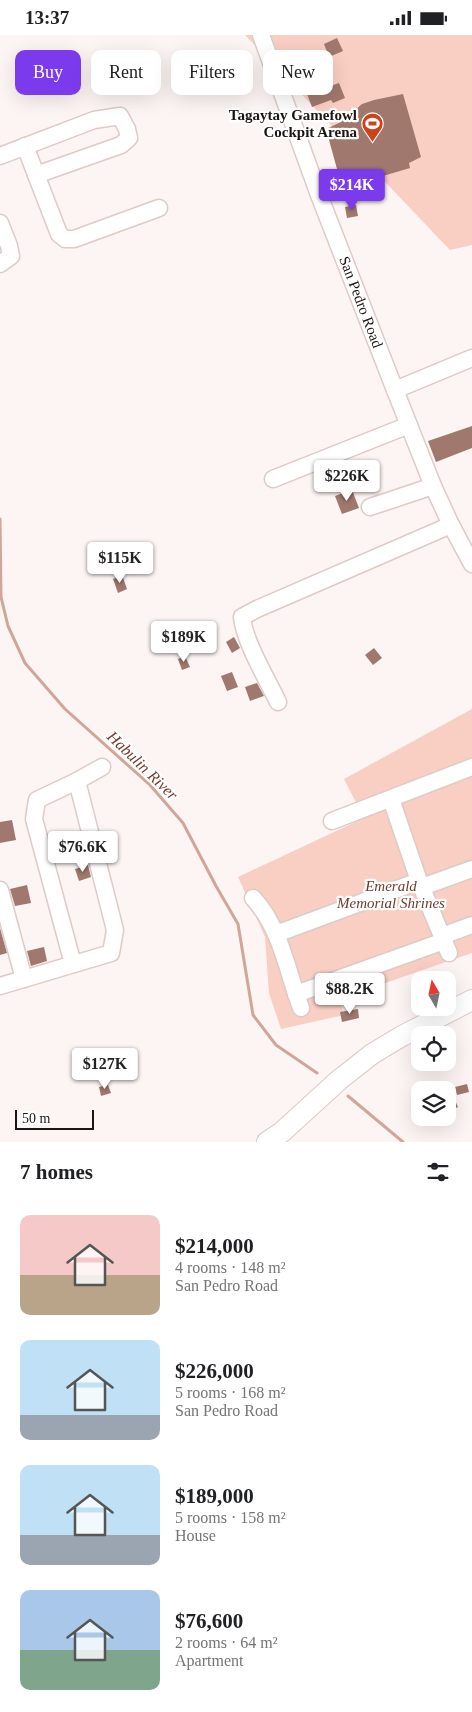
<!DOCTYPE html>
<html lang="en">
<head>
<meta charset="utf-8">
<style>
	body { margin:0; font-family:Georgia,serif; background:#f6f6f6; color:#202124; height:100vh; display:flex; flex-direction:column; font-size:19px; white-space:nowrap }
	* { box-sizing:border-box; margin:0 }
	p { font-size:16px; color:#757577 }
	.icon { flex:none; width:28px; height:28px; fill:none; stroke:currentColor; stroke-width:2; stroke-linecap:round; stroke-linejoin:round }
	.map { position:relative; height:1107px; overflow:hidden }
	.sheet { display:flex; flex-direction:column; background:#fff; flex:1 }
	.sheet>* { flex:none }
	.hud { position:absolute; left:15px; top:15px; width:442px; height:45px; display:flex; gap:10px }
	.needle { width:32px; rotate:351deg }
	.buttons { position:absolute; left:411px; top:936px; display:grid; gap:10px }
	.buttons a { display:grid; place-items:center; width:45px; height:45px; border-radius:10px; background:#fff; box-shadow:0 5px 20px #0002; font-size:25px }
	.scale { position:absolute; left:15px; bottom:12px; width:79px; box-sizing:border-box; padding-left:5px; border:2px solid #1b1513; border-top:0; font-size:14px; line-height:18px; white-space:nowrap; color:#1b1513; -webkit-text-stroke:4px #fff; paint-order:stroke }
	.price { position:absolute; translate:-50% -42px; padding:0 11px; border-radius:5px; background:#fff; color:#222; font-size:16px; line-height:32px; filter:drop-shadow(0 1px 2px #0008) }
	.price::after { content:''; position:absolute; left:50%; top:30px; width:15px; height:11px; margin-left:-8px; background:inherit; clip-path:polygon(0 0,100% 0,50% 100%) }
	.price.on { background:#7c3aed; color:#fff }
	ul { padding:0; list-style:none }
	li { display:flex; align-items:center; gap:15px; height:125px; padding:0 20px }
	li span { display:grid; place-items:center; flex:none; width:140px; height:100px; border-radius:10px; color:#555 }
	li>.icon { margin-inline-start:auto }
	span .icon { width:60px; height:60px; fill:#fffc; stroke-width:1 }
	li b { font-size:21px }
	h2 { display:flex; justify-content:space-between; align-items:center; height:60px; padding:0 20px; font-size:21px }
	.pill { padding:0 18px; border-radius:10px; background:#fff; box-shadow:0 5px 20px #0002; font-size:18px; line-height:45px }
	.pill.on { background:#7c3aed; color:#fff }
	.status { display:flex; justify-content:space-between; align-items:center; height:35px; padding:0 25px; background:#fff; direction:ltr }
	.status svg { height:14px; fill:currentColor }
	.map>svg:first-child { display:block }
	.green { fill:#f9cec3 }
	.lines { fill:none; stroke-linecap:round; stroke-linejoin:round }
	.stream { stroke:#d1a69a; stroke-width:3 }
	.building { fill:#a1786d }
	.minor-casing { stroke:#ddcbc6; stroke-width:19 }
	.major-casing { stroke:#ddcbc6; stroke-width:22 }
	.minor { stroke:#fff; stroke-width:16 }
	.major { stroke:#fff; stroke-width:20 }
	.labels { text-anchor:middle; stroke-width:4.5; stroke-linejoin:round; paint-order:stroke }
	.poi-label { font-size:15px; font-weight:bold; fill:#1b1513; stroke:#fff; text-anchor:end }
	.street-label { font-size:15px; fill:#1b1513; stroke:#fff }
	.park-label { font-size:15px; font-style:italic; fill:#72392a; stroke:#fff }
	.water-label { font-size:16px; font-style:italic; fill:#71392a; stroke:#fff }
</style>
</head>
<body>
<div class="status"><b>13:37</b><svg viewBox="0 0 49 12"><path d="M0 12V9h3v3zM5 12V6h3v6zM10 12V3h3v9zM15 12V0h3v12zM26 1h20v11H26zM47 4h2v5h-2z"/></svg></div>
<div class="map">
<svg width="472" height="1107" viewBox="0 0 472 1107">
	<rect width="100%" height="100%" fill="#fcf5f3"/>
	<g class="green">
		<polygon points="245,0 472,0 472,210 450,215"/>
		<polygon points="472,674 472,918 339,964 344,980 281,994 269,958 265,902 238,842 364,783 344,744"/>
	</g>
	<g class="lines">
		<g class="stream">
			<polyline points="0,484 1,562 8,591 25,628 65,674 150,750 183,788 216,851 238,889 253,980 276,1010 317,1038"/>
			<polyline points="348,1061 403,1107"/>
		</g>
	</g>
	<g class="building">
		<polygon points="337,3 343,16 329,22 324,9"/>
		<polygon points="339,48 345,63 333,68 331,65 312,72 307,59"/>
		<polygon points="403,59 421,122 409,128 410,133 359,148 354,154 340,146 344,137 337,134 326,94 341,87 362,69 374,65"/>
		<polygon points="356,170 358,181 347,183 345,172"/>
		<polygon points="472,391 472,413 436,427 428,406"/>
		<polygon points="352,455 359,473 342,479 335,461"/>
		<polygon points="122,540 127,554 118,558 113,544"/>
		<polygon points="234,602 240,613 232,618 226,607"/>
		<polygon points="374,613 382,623 373,630 365,620"/>
		<polygon points="185,621 190,632 182,635 178,624"/>
		<polygon points="232,637 238,652 227,656 221,641"/>
		<polygon points="257,648 264,661 250,666 245,652"/>
		<polygon points="12,785 16,805 0,808 0,787"/>
		<polygon points="88,830 91,842 79,846 75,834"/>
		<polygon points="27,850 31,868 15,871 10,854"/>
		<polygon points="0,893 7,918 0,920"/>
		<polygon points="44,912 47,926 31,931 27,916"/>
		<polygon points="358,974 359,983 342,987 340,977"/>
		<polygon points="467,1049 469,1057 457,1060 455,1052"/>
		<polygon points="108,1050 111,1058 101,1061 99,1052"/>
		<polygon points="448,1050 458,1072 448,1077"/>
	</g>
	<g class="lines">
		<defs>
			<g id="minor">
				<polyline points="261,0 319,160 395,355 433,451 451,490 472,529"/>
				<polyline points="25,111 59,199 65,204 74,204 159,173"/>
				<polyline points="0,121 94,85 120,81 127,94 129,103 121,110 36,140"/>
				<polyline points="0,188 9,211 11,221 0,229"/>
				<polyline points="395,355 472,323"/>
				<polyline points="273,444 409,390"/>
				<polyline points="370,472 433,451"/>
				<path d="M278 667C267 644 244 606 242 582L257 574 451 490"/>
				<polyline points="391,764 419,846 449,918"/>
				<polyline points="332,786 472,732"/>
				<polyline points="422,852 472,834"/>
				<polyline points="0,855 24,944"/>
				<path d="M253 863C281 893 287 936 301 973"/>
				<polyline points="276,899 419,846"/>
				<polyline points="442,901 472,890"/>
				<polyline points="73,929 34,784 37,765 77,746 102,732"/>
				<polyline points="0,951 111,918 115,895 77,746"/>
				<polyline points="296,959 444,906"/>
			</g>
			<polyline id="major" points="267,1107 282,1097 339,1045 372,1019 402,1001 472,965"/>
		</defs>
		<use href="#minor" class="minor-casing"/>
		<use href="#major" class="major-casing"/>
		<use href="#minor" class="minor"/>
		<use href="#major" class="major"/>
	</g>
	<defs>
		<symbol id="stadium-pin" viewBox="-11 -11 22 30"><path d="M0 17L-7.5 6A9.5 9.5 0 1 1 7.5 6Z" fill="#cc431b" stroke="#fff"/><path d="M0-5a6.5 5 0 1 0 0 10a6.5 5 0 1 0 0-10ZM-3.5-1.8h7v3.6h-7Z" fill="#fff"/></symbol>
	</defs>
	<g fill-rule="evenodd">
		<use href="#stadium-pin" x="360" y="76" width="25" height="34"/>
	</g>
	<g class="labels">
		<g class="poi-label">
			<text x="357" y="85">Tagaytay Gamefowl<tspan x="357" dy="17">Cockpit Arena</tspan></text>
		</g>
		<g class="street-label">
			<text transform="translate(361 267) rotate(69)" y="5">San Pedro Road</text>
		</g>
		<g class="park-label">
			<text x="391" y="856">Emerald<tspan x="391" dy="17">Memorial Shrines</tspan></text>
		</g>
		<g class="water-label">
			<text transform="translate(143 730) rotate(44)" y="6">Habulin River</text>
		</g>
	</g>
</svg>
<div class="buttons">
<a><svg class="needle" viewBox="-14 -14 28 28"><path d="M0-13l5 13h-10z" fill="#e53935"/><path d="M0 13l5-13h-10z" fill="#757577"/></svg></a>
<a><svg class="icon" aria-label="locate" viewBox="0 0 24 24"><circle cx="12" cy="12" r="6"/><path d="M12 2v4M12 18v4M2 12h4M18 12h4"/></svg></a>
<a><svg class="icon" aria-label="layers" viewBox="0 0 24 24"><path d="M12 4l9 5-9 5-9-5zM3 14l9 5 9-5"/></svg></a>
</div>
<div class="scale">50 m</div>
<b class="price on" style="left:352px;top:176px">$214K</b>
<b class="price" style="left:347px;top:467px">$226K</b>
<b class="price" style="left:120px;top:549px">$115K</b>
<b class="price" style="left:184px;top:628px">$189K</b>
<b class="price" style="left:83px;top:838px">$76.6K</b>
<b class="price" style="left:350px;top:980px">$88.2K</b>
<b class="price" style="left:105px;top:1055px">$127K</b>
<div class="hud">
<a class="pill on">Buy</a>
<a class="pill">Rent</a>
<a class="pill">Filters</a>
<a class="pill">New</a>
</div>
</div>
<section class="sheet">
<h2>7 homes<svg class="icon" aria-label="filters" viewBox="0 0 24 24"><path d="M4 7h16M4 17h16"/><circle cx="9" cy="7" r="2"/><circle cx="15" cy="17" r="2"/></svg></h2>
<ul>
<li><span style="background:linear-gradient(#f6c9c9 60%,#b9a48a 0)"><svg class="icon" aria-label="home" viewBox="0 0 24 24"><path d="M3 11l9-7 9 7M6 9v11h12V9"/></svg></span><div><b>$214,000</b><p>4 rooms · 148 m²</p><p>San Pedro Road</p></div></li>
<li><span style="background:linear-gradient(#bfe0f5 75%,#9aa5b1 0)"><svg class="icon" aria-label="home" viewBox="0 0 24 24"><path d="M3 11l9-7 9 7M6 9v11h12V9"/></svg></span><div><b>$226,000</b><p>5 rooms · 168 m²</p><p>San Pedro Road</p></div></li>
<li><span style="background:linear-gradient(#bfe0f5 70%,#9aa5b1 0)"><svg class="icon" aria-label="home" viewBox="0 0 24 24"><path d="M3 11l9-7 9 7M6 9v11h12V9"/></svg></span><div><b>$189,000</b><p>5 rooms · 158 m²</p><p>House</p></div></li>
<li><span style="background:linear-gradient(#a9c7e8 60%,#7fa58c 0)"><svg class="icon" aria-label="home" viewBox="0 0 24 24"><path d="M3 11l9-7 9 7M6 9v11h12V9"/></svg></span><div><b>$76,600</b><p>2 rooms · 64 m²</p><p>Apartment</p></div></li>
</ul>
</section>
</body>
</html>
